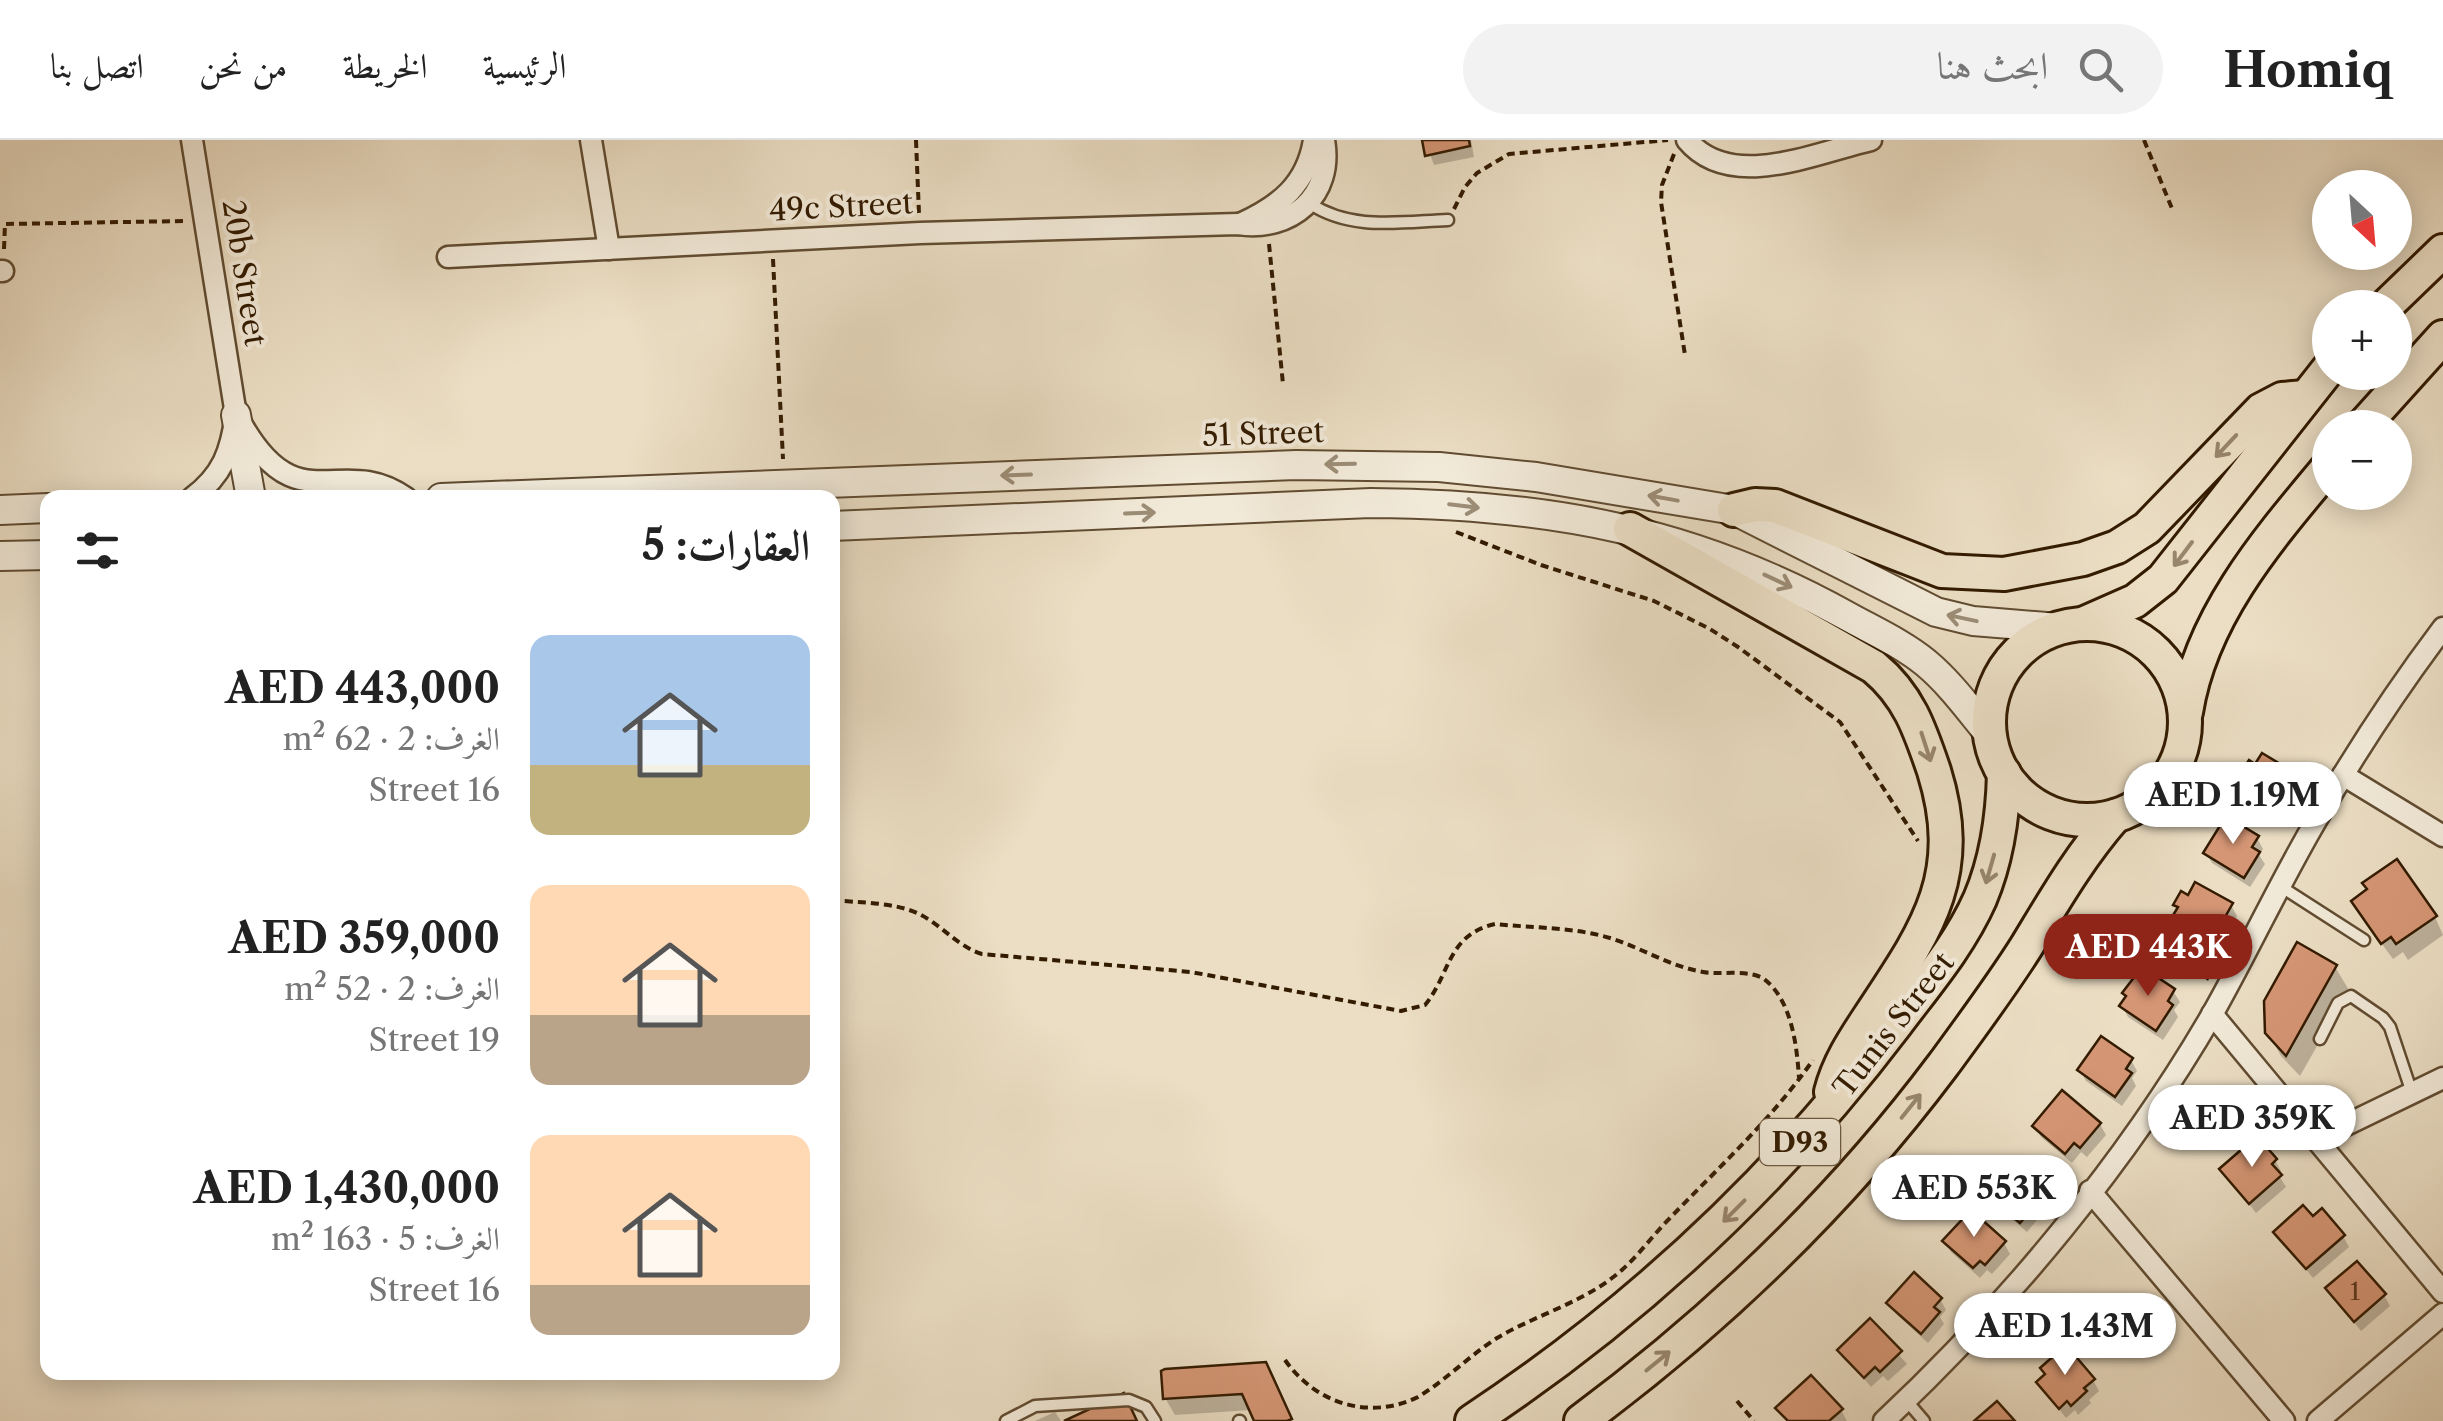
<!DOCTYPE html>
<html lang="ar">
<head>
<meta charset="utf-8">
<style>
	body { margin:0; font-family:"Libre Caslon Text",Amiri,serif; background:#f2f2f2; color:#222; direction:rtl; height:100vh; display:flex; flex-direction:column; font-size:38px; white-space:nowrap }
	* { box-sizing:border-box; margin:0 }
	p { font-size:32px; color:#767676 }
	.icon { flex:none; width:55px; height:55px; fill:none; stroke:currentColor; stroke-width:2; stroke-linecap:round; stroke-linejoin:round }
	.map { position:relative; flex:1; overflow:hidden; direction:ltr }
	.drawer { position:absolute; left:40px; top:350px; width:800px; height:890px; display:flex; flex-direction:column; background:#fff; border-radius:20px; box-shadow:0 5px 25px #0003; direction:rtl }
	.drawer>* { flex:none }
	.needle { width:65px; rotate:154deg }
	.controls { position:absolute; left:2312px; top:30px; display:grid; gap:20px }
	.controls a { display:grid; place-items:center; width:100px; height:100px; border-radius:50%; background:#fff; box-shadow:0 5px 25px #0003; font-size:50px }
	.price { position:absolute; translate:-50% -85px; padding:0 22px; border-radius:35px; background:#fff; color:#222; font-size:32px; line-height:65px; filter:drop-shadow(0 2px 5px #0008) }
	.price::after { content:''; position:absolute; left:50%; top:60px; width:30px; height:22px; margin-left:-15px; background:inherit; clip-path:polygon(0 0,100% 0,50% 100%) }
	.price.active { background:#8f2418; color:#fff }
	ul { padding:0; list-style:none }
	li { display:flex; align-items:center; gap:30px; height:250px; padding:0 30px }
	li span { display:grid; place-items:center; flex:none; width:280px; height:200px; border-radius:20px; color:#555 }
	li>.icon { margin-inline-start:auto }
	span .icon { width:120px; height:120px; fill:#fffc; stroke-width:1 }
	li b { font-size:42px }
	h2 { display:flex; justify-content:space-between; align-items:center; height:120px; padding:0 30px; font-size:42px }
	header { display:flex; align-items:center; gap:60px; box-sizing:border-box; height:140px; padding:0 50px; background:#fff; border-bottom:2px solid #e0e0e0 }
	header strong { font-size:48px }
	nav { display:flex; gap:55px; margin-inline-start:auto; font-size:35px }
	.search { width:700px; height:90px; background:#f2f2f2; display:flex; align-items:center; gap:25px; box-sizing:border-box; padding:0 35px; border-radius:55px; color:#767676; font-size:38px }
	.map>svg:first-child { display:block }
	.shadow { fill:#0003 }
	.building { fill:#d59675; stroke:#331b00; stroke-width:2.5 }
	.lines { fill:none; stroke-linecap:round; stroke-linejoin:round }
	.service-casing { stroke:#614c31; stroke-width:15 }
	.minor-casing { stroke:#614c31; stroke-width:25 }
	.tertiary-casing { stroke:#614c31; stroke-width:32 }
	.primary-casing { stroke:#331b00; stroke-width:38 }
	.path { stroke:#331b00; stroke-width:4; stroke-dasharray:8 5; stroke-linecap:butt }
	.service { stroke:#f2ead9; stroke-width:10 }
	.minor { stroke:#f2ead9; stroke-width:20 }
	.tertiary { stroke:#f2ead9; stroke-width:28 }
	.primary { stroke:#ebdec4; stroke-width:32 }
	.oneway { stroke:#98866c }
	.oneway2 { stroke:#9c8d77 }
	.labels { text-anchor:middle; stroke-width:8; stroke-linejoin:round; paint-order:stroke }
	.number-label { font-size:25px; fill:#5c3a1d }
	.shield { fill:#f2ead9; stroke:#6c5941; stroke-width:2.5 }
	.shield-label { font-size:28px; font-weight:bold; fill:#331b00 }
	.street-label { font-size:30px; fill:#331b00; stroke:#f2ead9 }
</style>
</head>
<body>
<header>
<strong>Homiq</strong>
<div class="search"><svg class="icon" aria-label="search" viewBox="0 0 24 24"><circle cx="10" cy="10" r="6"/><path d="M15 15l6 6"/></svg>ابحث هنا</div>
<nav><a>الرئيسية</a><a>الخريطة</a><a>من نحن</a><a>اتصل بنا</a></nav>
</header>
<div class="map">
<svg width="2443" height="1281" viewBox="0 0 2443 1281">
	<rect width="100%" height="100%" fill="#ebdec4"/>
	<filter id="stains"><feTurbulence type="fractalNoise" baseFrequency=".002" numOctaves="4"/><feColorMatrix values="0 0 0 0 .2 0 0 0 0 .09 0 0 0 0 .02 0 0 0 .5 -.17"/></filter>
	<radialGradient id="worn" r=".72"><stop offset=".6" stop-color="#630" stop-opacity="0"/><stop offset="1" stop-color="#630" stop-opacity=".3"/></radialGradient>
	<g class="shadow">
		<polygon points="1425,0 1471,0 1474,17 1434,25"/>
		<polygon points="2291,633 2297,644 2293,650 2298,657 2283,682 2246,661 2240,650 2246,639 2243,634"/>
		<polygon points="2257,698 2263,709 2259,715 2265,724 2250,747 2212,723 2206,713"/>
		<polygon points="2176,765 2231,765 2237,776 2224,800 2218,796 2212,806 2181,788 2175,777 2179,770"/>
		<polygon points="2435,777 2443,795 2408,820 2403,812 2393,819 2363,778"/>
		<polygon points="2335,827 2349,850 2300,936 2281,916 2268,893"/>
		<polygon points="2173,851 2180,862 2174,870 2178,877 2163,900 2128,877 2122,866"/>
		<polygon points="2131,920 2137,931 2132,938 2136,946 2122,966 2086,941 2080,930"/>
		<polygon points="2100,984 2106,995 2087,1017 2081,1012 2072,1023 2041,997 2035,986"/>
		<polygon points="2275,1020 2281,1031 2278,1034 2286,1047 2256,1073 2222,1029"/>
		<polygon points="2038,1046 2045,1056 2040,1061 2045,1070 2027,1092 1992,1062 1986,1052"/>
		<polygon points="2313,1080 2343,1096 2349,1107 2313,1138 2276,1092"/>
		<polygon points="1945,1102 2004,1103 2010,1114 1992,1134 1987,1130 1980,1138 1951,1112"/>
		<polygon points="2328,1149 2384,1155 2390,1166 2361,1191"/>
		<polygon points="1940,1159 1946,1170 1940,1177 1944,1184 1928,1203 1896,1174 1889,1163"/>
		<polygon points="1870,1182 1907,1224 1888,1241 1883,1236 1871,1247 1840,1210"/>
		<polygon points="2093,1240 2099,1251 2089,1260 2091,1263 2078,1275 2075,1270 2066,1278 2039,1243"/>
		<polygon points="1274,1242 1292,1281 1257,1281 1252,1270 1175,1275 1165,1258"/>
		<polygon points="1778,1268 1841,1270 1847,1281 1787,1281"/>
		<polygon points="1055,1272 1061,1281 1035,1281"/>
	</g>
	<g class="building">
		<polygon points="1422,0 1469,0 1470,6 1425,16"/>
		<polygon points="2262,613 2292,631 2286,641 2293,645 2276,673 2237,650 2245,636 2240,634 2249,620 2255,624"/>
		<polygon points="2226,676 2259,696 2252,707 2260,712 2244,738 2203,713"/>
		<polygon points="2397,719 2437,776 2396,804 2391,797 2381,804 2351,761 2367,749 2362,743"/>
		<polygon points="2195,742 2233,763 2217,791 2211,787 2206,797 2172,777 2178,767 2173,765 2181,751 2188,755"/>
		<polygon points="2297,802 2337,825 2286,916 2265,893 2264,861"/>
		<polygon points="2142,827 2175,849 2168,861 2173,865 2156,891 2119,866 2126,856 2122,853"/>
		<polygon points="2101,896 2133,918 2126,929 2132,933 2115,957 2077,930"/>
		<polygon points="2062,950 2101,983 2080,1008 2074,1003 2065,1014 2032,986"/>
		<polygon points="2257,996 2277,1019 2272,1024 2282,1035 2249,1064 2219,1029"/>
		<polygon points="2010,1019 2040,1044 2034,1051 2041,1058 2020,1083 1983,1052"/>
		<polygon points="2303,1065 2313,1076 2322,1068 2345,1095 2306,1129 2273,1092"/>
		<polygon points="1971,1070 2006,1101 1985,1125 1980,1121 1973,1128 1942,1101"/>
		<polygon points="2357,1121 2386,1154 2354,1182 2325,1148"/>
		<polygon points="1914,1132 1942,1158 1934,1167 1940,1172 1921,1194 1886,1163"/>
		<polygon points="1870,1178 1902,1211 1880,1232 1875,1227 1864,1238 1837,1210"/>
		<polygon points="2066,1205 2095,1239 2084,1248 2087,1251 2071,1266 2067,1261 2059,1269 2036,1242 2045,1234 2040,1228"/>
		<polygon points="1266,1222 1292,1279 1287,1281 1254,1281 1242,1254 1163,1259 1161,1231 1165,1229"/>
		<polygon points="1811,1235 1843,1269 1829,1281 1788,1281 1775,1268"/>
		<polygon points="1124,1253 1137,1281 1064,1281"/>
		<polygon points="1997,1261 2015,1281 1974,1281"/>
	</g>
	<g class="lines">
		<defs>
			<g id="service">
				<path d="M1309 63C1351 91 1399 82 1448 80"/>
				<polyline points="2280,746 2364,800"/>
				<polyline points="2320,899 2338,863 2351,856 2383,878 2390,887 2412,953"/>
				<polyline points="1906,1260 1924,1281"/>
				<polyline points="1006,1281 1035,1266 1129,1260 1146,1267 1155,1281"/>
				<polyline points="1239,1281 1240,1281"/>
			</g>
			<g id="minor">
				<path d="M192 0 236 275C231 311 223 335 192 358"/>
				<polyline points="591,0 609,109"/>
				<path d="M1687 0C1730 52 1815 13 1871 0"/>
				<path d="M1240 84C1280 66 1307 44 1314 0"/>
				<path d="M448 117 920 93 1238 84C1291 92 1334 56 1324 0"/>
				<polyline points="0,131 3,131"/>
				<path d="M242 285C299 384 341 312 406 358"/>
				<polyline points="2343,635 2443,696"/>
				<polyline points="2212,874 2443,1152"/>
				<polyline points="2317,999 2443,938"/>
				<polyline points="2090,1051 2284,1281"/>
				<path d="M1884 1281C2008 1165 2128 1020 2213 873 2249 809 2280 742 2317 679 2355 613 2397 549 2443 488"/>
				<polyline points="2318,1281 2443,1174"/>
			</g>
			<g id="tertiary">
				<polyline points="236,275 251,358"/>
				<polyline points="441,358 1296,325 1439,327 1536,337 1734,370 1936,472 1973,481 2059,488"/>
				<polyline points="0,370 48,368"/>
				<path d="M832 386 1371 363C1546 364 1693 390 1847 476 1874 491 1903 504 1926 523 1949 542 1968 568 1987 591"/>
				<polyline points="0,416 48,415"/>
			</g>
			<g id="primary">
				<polyline points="2384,168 2443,111"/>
				<polyline points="2361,288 2443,197"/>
				<polyline points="1734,370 1755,365 1775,366 1942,431 2004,434 2083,419 2117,407 2147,388 2261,270 2282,259 2305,257"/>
				<path d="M1630 389 1874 527C1909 556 1920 590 1934 631 1966 734 1928 788 1873 871 1856 897 1839 921 1831 952"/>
				<polyline points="2085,483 2135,461 2163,439 2330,227"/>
				<circle cx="2087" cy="582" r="98"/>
				<path d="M2186 572C2201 476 2269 398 2330 325"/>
				<path d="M1472 1281C1636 1173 1777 1041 1896 884 1926 844 1959 806 1980 759 1997 719 2003 676 2004 633"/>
				<path d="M1581 1281C1717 1180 1841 1061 1943 925 1971 887 2000 848 2026 807 2054 761 2079 717 2115 676"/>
			</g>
		</defs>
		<use href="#service" class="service-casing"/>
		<use href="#minor" class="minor-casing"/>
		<use href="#tertiary" class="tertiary-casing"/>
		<use href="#primary" class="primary-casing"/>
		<g class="path">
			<polyline points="916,0 919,74"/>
			<polyline points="2144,0 2173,71"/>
			<polyline points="1674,14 1662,45 1661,62 1685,215"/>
			<polyline points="1454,69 1465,47 1477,33 1509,14 1668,0"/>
			<polyline points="1269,104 1283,244"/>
			<polyline points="4,109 5,84 185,81"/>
			<polyline points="773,119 783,319"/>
			<polyline points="1456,392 1541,425 1654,461 1710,489 1738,507 1840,582 1918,701"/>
			<path d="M832 760C860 763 897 762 921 775 944 787 957 806 982 814L1191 832 1401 871 1425 865C1451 833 1447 795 1495 784 1533 788 1573 787 1610 798 1642 808 1669 826 1703 832 1721 835 1749 829 1764 839 1792 860 1797 907 1799 938"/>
			<polyline points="2125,787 2209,839"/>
			<path d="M1285 1220C1315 1263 1369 1281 1418 1257 1446 1240 1469 1216 1497 1198 1534 1176 1578 1164 1612 1138 1635 1121 1650 1098 1670 1078 1720 1026 1772 979 1813 920"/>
			<polyline points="1737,1261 1754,1281"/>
		</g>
		<use href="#service" class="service"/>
		<use href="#minor" class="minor"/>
		<use href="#tertiary" class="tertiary"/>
		<use href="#primary" class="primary"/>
	</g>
	<defs><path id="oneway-shaft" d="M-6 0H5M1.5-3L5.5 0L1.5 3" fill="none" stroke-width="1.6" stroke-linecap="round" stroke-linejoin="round" transform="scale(2.5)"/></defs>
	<g class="oneway">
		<use href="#oneway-shaft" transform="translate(2226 306) rotate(133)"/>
		<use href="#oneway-shaft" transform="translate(2183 414) rotate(127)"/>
		<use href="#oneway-shaft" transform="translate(1926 607) rotate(72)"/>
		<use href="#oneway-shaft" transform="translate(1990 729) rotate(106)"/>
		<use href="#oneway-shaft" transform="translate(1911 966) rotate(-51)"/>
		<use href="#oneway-shaft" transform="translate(1734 1071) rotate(135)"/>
		<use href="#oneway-shaft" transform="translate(1658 1221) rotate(-39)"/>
	</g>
	<g class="oneway2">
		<use href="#oneway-shaft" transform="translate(1340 324) rotate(179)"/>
		<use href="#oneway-shaft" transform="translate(1016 335) rotate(178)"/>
		<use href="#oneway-shaft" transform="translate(1663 358) rotate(-170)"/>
		<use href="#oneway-shaft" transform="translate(1464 366) rotate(7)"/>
		<use href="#oneway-shaft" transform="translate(1140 373) rotate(-2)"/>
		<use href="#oneway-shaft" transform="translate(1778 441) rotate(25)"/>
		<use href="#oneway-shaft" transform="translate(1962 478) rotate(-168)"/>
	</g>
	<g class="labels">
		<g class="number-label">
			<text x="2355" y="1160">1</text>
		</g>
		<rect class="shield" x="1760" y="979" width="80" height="46" rx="8"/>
		<g class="shield-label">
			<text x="1800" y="1012">D93</text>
		</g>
		<g class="street-label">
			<text transform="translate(841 67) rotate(-3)" y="10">49c Street</text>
			<text transform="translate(244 133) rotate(81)" y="10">20b Street</text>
			<text transform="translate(1263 294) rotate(-2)" y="10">51 Street</text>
			<text transform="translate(1894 885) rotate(-52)" y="10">Tunis Street</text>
		</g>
	</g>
	<rect width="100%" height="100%" filter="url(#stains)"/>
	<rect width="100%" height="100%" fill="url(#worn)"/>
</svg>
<div class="controls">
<a><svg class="needle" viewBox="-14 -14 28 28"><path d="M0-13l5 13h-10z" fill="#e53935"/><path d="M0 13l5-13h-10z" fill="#767676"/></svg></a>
<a>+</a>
<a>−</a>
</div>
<b class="price" style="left:2233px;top:707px">AED 1.19M</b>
<b class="price active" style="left:2148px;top:859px">AED 443K</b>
<b class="price" style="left:2252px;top:1030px">AED 359K</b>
<b class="price" style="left:1974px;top:1100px">AED 553K</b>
<b class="price" style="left:2065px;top:1238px">AED 1.43M</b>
<section class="drawer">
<h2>العقارات: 5<svg class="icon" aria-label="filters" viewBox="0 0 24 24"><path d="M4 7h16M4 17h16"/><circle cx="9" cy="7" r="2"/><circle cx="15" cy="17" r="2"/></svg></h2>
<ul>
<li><span style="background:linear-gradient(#a9c7e8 65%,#c2b280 0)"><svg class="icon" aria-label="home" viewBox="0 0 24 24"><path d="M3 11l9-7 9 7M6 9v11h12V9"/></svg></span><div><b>AED 443,000</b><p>الغرف: 2 · 62 m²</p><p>16 Street</p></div></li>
<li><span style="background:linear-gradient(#ffd9b3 65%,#b9a48a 0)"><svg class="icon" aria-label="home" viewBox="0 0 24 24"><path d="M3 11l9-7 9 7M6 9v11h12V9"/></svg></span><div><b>AED 359,000</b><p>الغرف: 2 · 52 m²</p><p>19 Street</p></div></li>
<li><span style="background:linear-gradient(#ffd9b3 75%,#b9a48a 0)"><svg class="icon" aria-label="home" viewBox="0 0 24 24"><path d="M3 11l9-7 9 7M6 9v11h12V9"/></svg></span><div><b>AED 1,430,000</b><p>الغرف: 5 · 163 m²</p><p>16 Street</p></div></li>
</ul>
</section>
</div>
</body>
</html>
